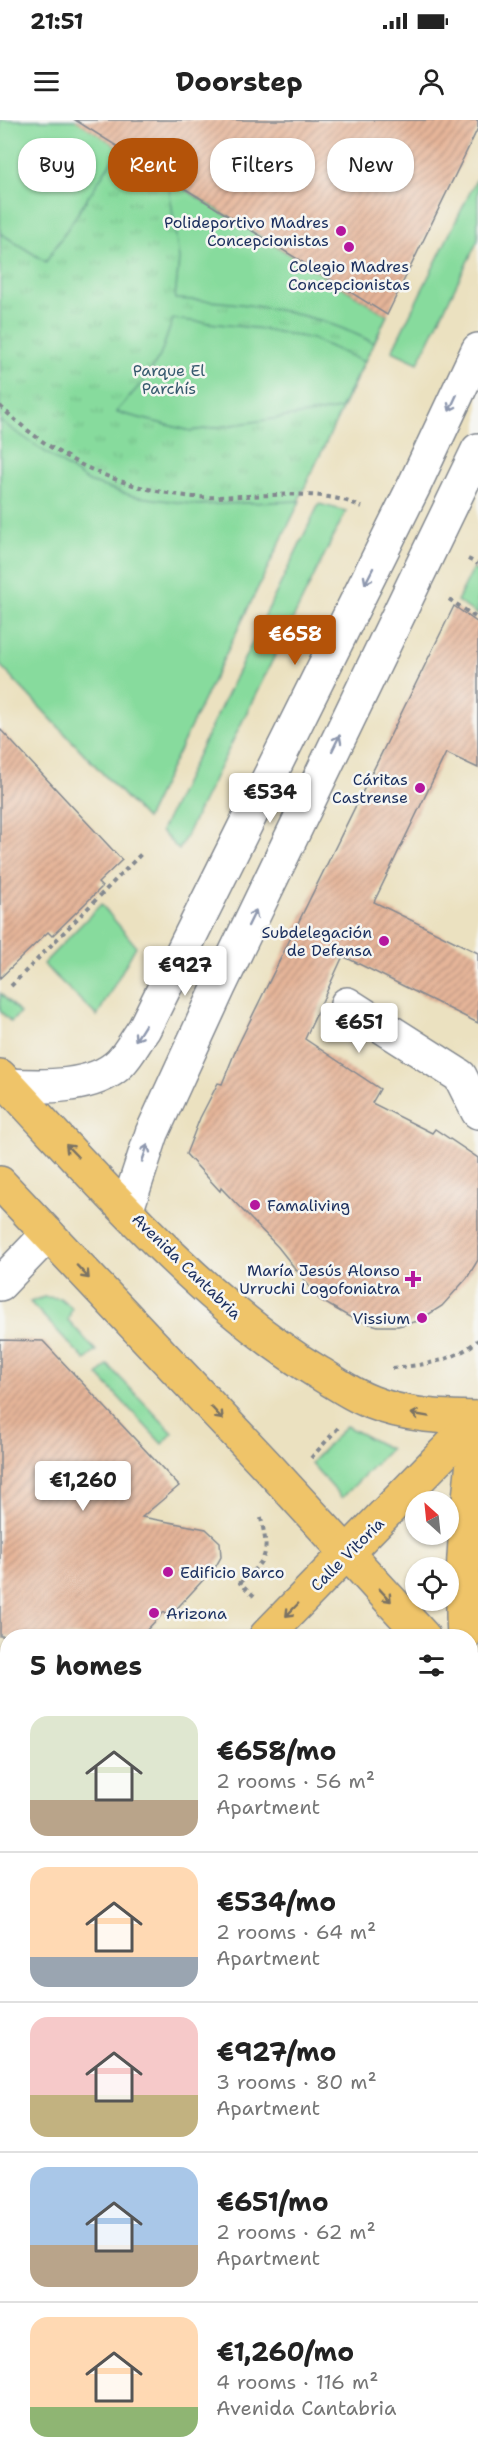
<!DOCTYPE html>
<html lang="en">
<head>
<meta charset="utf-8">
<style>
	body { margin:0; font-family:"Shantell Sans",sans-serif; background:#f6f6f6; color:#222; height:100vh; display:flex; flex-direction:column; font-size:22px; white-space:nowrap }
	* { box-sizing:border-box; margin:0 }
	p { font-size:20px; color:#767676 }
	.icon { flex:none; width:33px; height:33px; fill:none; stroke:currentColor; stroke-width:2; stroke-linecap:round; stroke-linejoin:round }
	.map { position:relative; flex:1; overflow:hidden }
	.details { position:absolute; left:0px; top:1509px; width:478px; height:836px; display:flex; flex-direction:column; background:#fff; border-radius:24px 24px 0 0; box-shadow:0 2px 4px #0004 }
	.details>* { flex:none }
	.banner { position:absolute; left:18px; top:18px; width:442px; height:54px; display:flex; gap:12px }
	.needle { width:39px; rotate:333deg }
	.fabs { position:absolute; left:405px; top:1371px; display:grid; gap:12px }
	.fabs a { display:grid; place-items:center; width:54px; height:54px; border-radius:50%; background:#fff; box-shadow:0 2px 4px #0004; font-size:30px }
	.price { position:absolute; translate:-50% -51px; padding:0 14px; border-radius:6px; background:#fff; color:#222; font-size:20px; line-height:39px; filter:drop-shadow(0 2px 3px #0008) }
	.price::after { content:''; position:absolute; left:50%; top:36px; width:18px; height:14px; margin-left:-9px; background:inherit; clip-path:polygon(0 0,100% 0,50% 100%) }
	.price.on { background:#b45309; color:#fff }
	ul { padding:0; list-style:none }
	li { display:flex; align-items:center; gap:18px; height:150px; padding:0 30px }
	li+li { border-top:2px solid #e0e0e0 }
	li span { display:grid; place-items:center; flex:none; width:168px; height:120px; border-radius:18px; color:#555 }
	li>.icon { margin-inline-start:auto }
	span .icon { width:72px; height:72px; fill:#fffc; stroke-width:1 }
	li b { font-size:26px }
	h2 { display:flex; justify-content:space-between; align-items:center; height:72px; padding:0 30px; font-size:26px }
	.tag { padding:0 21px; border-radius:24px; background:#fff; box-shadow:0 2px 4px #0004; font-size:21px; line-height:54px }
	.tag.on { background:#b45309; color:#fff }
	.status { display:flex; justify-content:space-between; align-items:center; height:42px; padding:0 30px; background:#fff; direction:ltr }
	.status svg { height:16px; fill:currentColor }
	header { display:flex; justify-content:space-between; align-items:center; height:78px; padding:0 30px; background:#fff; font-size:27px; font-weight:700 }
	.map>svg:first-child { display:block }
	.grass { fill:url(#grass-dots); stroke:#51857e; stroke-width:1.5 }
	.park { fill:url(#park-tufts); stroke:#51857e; stroke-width:1.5 }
	.garden { fill:#87db9d; stroke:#51857e; stroke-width:1.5 }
	.building { fill:url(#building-hatch) }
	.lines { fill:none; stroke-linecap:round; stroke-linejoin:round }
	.minor-casing { stroke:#83888f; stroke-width:36 }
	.major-casing { stroke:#83888f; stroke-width:36 }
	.highway-casing { stroke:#83888f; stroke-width:36 }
	.path { stroke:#83888f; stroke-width:4; stroke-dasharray:4.5 4.5; stroke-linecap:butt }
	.minor { stroke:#fff; stroke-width:33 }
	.major { stroke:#efc469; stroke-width:33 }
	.highway { stroke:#efc469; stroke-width:33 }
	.oneway { stroke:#8d97ae }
	.oneway2 { stroke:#7a7263 }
	.poi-dot { fill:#b5179e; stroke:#f6f6f2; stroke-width:2 }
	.labels { text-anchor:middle; stroke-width:5; stroke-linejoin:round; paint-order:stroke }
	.poi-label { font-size:16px; fill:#1b2f5e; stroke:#f6f6f2; text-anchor:end }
	.park-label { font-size:16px; fill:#365a6e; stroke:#f6f6f2 }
	.street-label { font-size:16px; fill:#1b2f5e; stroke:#f6f6f2 }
</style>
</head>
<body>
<div class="status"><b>21:51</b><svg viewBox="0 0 49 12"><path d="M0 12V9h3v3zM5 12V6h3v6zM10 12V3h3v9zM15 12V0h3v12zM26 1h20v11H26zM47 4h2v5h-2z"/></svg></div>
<header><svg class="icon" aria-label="menu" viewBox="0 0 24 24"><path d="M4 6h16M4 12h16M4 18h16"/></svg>Doorstep<svg class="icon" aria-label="person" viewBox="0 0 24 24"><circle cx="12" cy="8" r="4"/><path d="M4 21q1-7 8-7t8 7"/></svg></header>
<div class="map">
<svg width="478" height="2344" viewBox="0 0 478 2344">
	<defs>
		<pattern id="grass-dots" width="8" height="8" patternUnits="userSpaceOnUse" patternTransform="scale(1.5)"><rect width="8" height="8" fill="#87db9d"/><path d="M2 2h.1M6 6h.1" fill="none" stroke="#74bc8a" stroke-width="1.8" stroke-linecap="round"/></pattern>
		<pattern id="park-tufts" width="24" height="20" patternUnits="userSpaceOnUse" patternTransform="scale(1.5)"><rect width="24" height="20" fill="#87db9d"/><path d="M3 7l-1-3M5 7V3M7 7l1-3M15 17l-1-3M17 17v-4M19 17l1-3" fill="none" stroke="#74bc8a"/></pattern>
		<pattern id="building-hatch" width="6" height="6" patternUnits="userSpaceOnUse" patternTransform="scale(1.5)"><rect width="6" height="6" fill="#e6b599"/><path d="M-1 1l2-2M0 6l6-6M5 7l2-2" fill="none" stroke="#ba9480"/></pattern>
	</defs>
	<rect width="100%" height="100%" fill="#f6f6f2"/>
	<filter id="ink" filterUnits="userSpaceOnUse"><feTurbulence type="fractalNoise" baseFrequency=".0167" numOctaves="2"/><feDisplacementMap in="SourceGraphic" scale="12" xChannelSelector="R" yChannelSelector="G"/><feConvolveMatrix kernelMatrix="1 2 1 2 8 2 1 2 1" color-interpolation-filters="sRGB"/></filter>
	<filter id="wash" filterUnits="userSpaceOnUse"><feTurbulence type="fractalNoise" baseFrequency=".008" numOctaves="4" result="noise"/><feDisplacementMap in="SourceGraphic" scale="24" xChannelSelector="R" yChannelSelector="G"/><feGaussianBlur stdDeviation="1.35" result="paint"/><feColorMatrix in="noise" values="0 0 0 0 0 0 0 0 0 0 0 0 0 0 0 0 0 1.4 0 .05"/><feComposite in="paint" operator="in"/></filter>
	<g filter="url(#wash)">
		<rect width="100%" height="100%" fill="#ebe1c0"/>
		<polygon class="grass" points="478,2189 478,2344 307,2344 315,2337 471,2337 471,2195"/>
		<polygon class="park" points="0,0 79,0 387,195 146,699 0,545"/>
		<g class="garden">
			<polygon points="0,0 76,0 120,28 46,142 0,113"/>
			<polygon points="478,56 478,120 418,243 392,231"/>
			<path d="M168 59 387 195 374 223C311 190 245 182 175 179L179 139Z"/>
			<polygon points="173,199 263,209 313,219 364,242 340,289 191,311 116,292 147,257 160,236"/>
			<polygon points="0,301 89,362 133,376 198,385 300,381 146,699 0,545"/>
			<polygon points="319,384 346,391 179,730 161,711"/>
			<polygon points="473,449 478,452 478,495 457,481"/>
			<polygon points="101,784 136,826 97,896 43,844"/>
			<polygon points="0,873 20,893 11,902 0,891"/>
			<polygon points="44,1177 60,1178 72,1188 68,1200 96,1231 85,1240 30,1182"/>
			<polygon points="108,1245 173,1313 162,1324 98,1255"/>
			<polygon points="346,1306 390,1329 342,1378 311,1343"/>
			<polygon points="0,2277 8,2284 7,2334 0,2341"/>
			<polygon points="28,2337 58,2337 65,2344 21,2344"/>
		</g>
		<g id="blocks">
			<g class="building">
				<polygon points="75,0 478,0 478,8 387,195"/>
				<polygon points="454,486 478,503 478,648 446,633 374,782 478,833 478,903 343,836 305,919 380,969 372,983 432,1013 435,1009 478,1038 478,1140 467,1158 442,1186 418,1201 398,1206 378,1206 353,1199 320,1180 278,1127 221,1068 220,1071 186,1034 200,998 218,963 222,964 237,927"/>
				<polygon points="0,609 122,740 98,763 102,767 52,816 48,812 0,858"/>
				<polygon points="0,1220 43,1221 179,1366 142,1397 206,1409 220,1422 221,1437 216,1446 169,1497 164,1492 141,1516 0,1516"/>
			</g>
		</g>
	</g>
	<g filter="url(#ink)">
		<use href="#blocks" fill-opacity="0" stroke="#83888f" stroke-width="1.5"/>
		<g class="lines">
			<defs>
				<g id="minor">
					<polyline points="347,884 460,956 478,992"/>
					<path d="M8 965C41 967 94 969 120 943 129 934 136 920 144 909L414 366 478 230"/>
					<polyline points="127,1089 152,1013 219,867 478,330"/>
					<polyline points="0,1164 48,1114"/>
					<polyline points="471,1943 478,1950"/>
				</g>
				<g id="major">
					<path d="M0 956C94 1056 201 1182 319 1253 336 1263 352 1275 371 1282 406 1296 441 1297 478 1298"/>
					<polyline points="0,1063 270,1349 423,1516"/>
					<path d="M464 1516C459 1443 470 1372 478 1298"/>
					<polyline points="471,1549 478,1570"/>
				</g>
				<g id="highway">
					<polyline points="266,1516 478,1298"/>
					<polyline points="0,1792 8,1784"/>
					<polyline points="471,2138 478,2132"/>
					<polyline points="240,2344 248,2337"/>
				</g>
			</defs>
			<use href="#minor" class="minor-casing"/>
			<use href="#major" class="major-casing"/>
			<use href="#highway" class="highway-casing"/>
			<g class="path">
				<path d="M0 286C54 338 112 366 186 376 205 379 226 376 245 376 285 375 325 370 362 387"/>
				<polyline points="468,439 478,444"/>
				<polyline points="449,479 478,499"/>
				<polyline points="11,866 142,733"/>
				<path d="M392 1248C423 1245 454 1242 478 1220"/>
				<polyline points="311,1338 338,1308"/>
				<path d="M254 1476 240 1463C269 1437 269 1435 261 1398"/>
				<polyline points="0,1852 8,1844"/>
				<polyline points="0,1882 8,1889"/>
				<polyline points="0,1991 8,1998"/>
				<polyline points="0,2154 8,2147"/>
				<polyline points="471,2294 478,2288"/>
				<polyline points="413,2344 421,2337"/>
			</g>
			<use href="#minor" class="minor"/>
			<use href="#major" class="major"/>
			<use href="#highway" class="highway"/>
		</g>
		<defs><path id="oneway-shaft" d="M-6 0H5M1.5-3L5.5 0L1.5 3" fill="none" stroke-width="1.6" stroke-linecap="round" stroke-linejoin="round" transform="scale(1.5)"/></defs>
		<g class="oneway">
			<use href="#oneway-shaft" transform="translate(453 283) rotate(115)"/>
			<use href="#oneway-shaft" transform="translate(369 456) rotate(117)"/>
			<use href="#oneway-shaft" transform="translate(336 623) rotate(-64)"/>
			<use href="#oneway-shaft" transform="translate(252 798) rotate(-64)"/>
			<use href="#oneway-shaft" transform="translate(140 913) rotate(122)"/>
			<use href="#oneway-shaft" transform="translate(145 1033) rotate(-71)"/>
		</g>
		<g class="oneway2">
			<use href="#oneway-shaft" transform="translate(72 1031) rotate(-134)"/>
			<use href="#oneway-shaft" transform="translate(83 1152) rotate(47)"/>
			<use href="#oneway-shaft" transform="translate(217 1293) rotate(47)"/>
			<use href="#oneway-shaft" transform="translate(420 1295) rotate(-170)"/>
			<use href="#oneway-shaft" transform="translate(385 1475) rotate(47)"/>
			<use href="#oneway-shaft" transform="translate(292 1490) rotate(134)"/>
		</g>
	</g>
	<g class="poi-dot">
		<circle cx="341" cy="111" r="6"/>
		<circle cx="349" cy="127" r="6"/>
		<circle cx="420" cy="668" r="6"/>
		<circle cx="384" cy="821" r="6"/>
		<circle cx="255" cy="1085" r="6"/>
		<path d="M410 1150h6v6h6v6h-6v6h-6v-6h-6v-6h6z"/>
		<circle cx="422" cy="1198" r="6"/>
		<circle cx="168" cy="1452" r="6"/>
		<circle cx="154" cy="1493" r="6"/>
	</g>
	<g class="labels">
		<g class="poi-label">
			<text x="329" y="108">Polideportivo Madres<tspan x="329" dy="18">Concepcionistas</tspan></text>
			<text x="349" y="152" text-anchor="middle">Colegio Madres<tspan x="349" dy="18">Concepcionistas</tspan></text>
			<text x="408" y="665">Cáritas<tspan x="408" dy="18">Castrense</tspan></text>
			<text x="372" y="818">Subdelegación<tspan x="372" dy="18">de Defensa</tspan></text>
			<text x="267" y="1091" text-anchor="start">Famaliving</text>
			<text x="400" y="1156">María Jesús Alonso<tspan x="400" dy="18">Urruchi Logofoniatra</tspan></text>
			<text x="410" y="1204">Vissium</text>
			<text x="180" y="1458" text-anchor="start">Edificio Barco</text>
			<text x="166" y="1499" text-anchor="start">Arizona</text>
		</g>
		<g class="park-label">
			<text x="169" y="256">Parque El<tspan x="169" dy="18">Parchís</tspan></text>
		</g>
		<g class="street-label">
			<text transform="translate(187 1146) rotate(44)" y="6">Avenida Cantabria</text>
			<text transform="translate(347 1434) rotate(-45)" y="6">Calle Vitoria</text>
		</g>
	</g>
</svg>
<div class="fabs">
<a><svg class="needle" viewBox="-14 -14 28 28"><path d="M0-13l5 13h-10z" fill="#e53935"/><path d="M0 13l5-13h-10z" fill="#767676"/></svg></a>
<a><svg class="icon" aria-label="locate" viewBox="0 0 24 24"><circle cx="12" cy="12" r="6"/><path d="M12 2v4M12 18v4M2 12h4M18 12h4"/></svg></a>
</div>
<b class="price on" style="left:295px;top:546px">€658</b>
<b class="price" style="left:270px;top:704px">€534</b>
<b class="price" style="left:185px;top:877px">€927</b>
<b class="price" style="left:359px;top:934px">€651</b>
<b class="price" style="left:83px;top:1392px">€1,260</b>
<div class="banner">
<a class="tag">Buy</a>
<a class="tag on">Rent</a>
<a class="tag">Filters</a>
<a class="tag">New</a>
</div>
<section class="details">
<h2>5 homes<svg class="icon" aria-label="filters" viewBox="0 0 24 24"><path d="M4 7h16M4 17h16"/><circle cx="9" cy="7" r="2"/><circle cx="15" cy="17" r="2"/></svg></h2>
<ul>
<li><span style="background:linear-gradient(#dfe7d0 70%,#b9a48a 0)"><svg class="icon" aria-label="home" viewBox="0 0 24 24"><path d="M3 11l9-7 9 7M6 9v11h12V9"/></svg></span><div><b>€658/mo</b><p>2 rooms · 56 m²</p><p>Apartment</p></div></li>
<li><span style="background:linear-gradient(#ffd9b3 75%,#9aa5b1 0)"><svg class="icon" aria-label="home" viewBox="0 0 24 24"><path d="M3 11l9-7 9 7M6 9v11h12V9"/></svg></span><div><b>€534/mo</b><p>2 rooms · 64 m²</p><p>Apartment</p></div></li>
<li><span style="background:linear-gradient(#f6c9c9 65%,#c2b280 0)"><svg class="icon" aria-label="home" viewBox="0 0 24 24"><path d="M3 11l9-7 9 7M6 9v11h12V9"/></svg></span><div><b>€927/mo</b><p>3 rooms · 80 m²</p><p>Apartment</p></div></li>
<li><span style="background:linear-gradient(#a9c7e8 65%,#b9a48a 0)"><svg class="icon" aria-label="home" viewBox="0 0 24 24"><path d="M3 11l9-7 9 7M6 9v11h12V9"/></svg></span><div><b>€651/mo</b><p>2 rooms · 62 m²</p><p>Apartment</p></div></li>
<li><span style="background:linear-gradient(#ffd9b3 75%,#8fb573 0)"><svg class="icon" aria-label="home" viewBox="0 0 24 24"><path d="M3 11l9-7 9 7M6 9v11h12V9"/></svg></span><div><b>€1,260/mo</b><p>4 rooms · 116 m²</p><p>Avenida Cantabria</p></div></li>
</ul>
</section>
</div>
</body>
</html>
